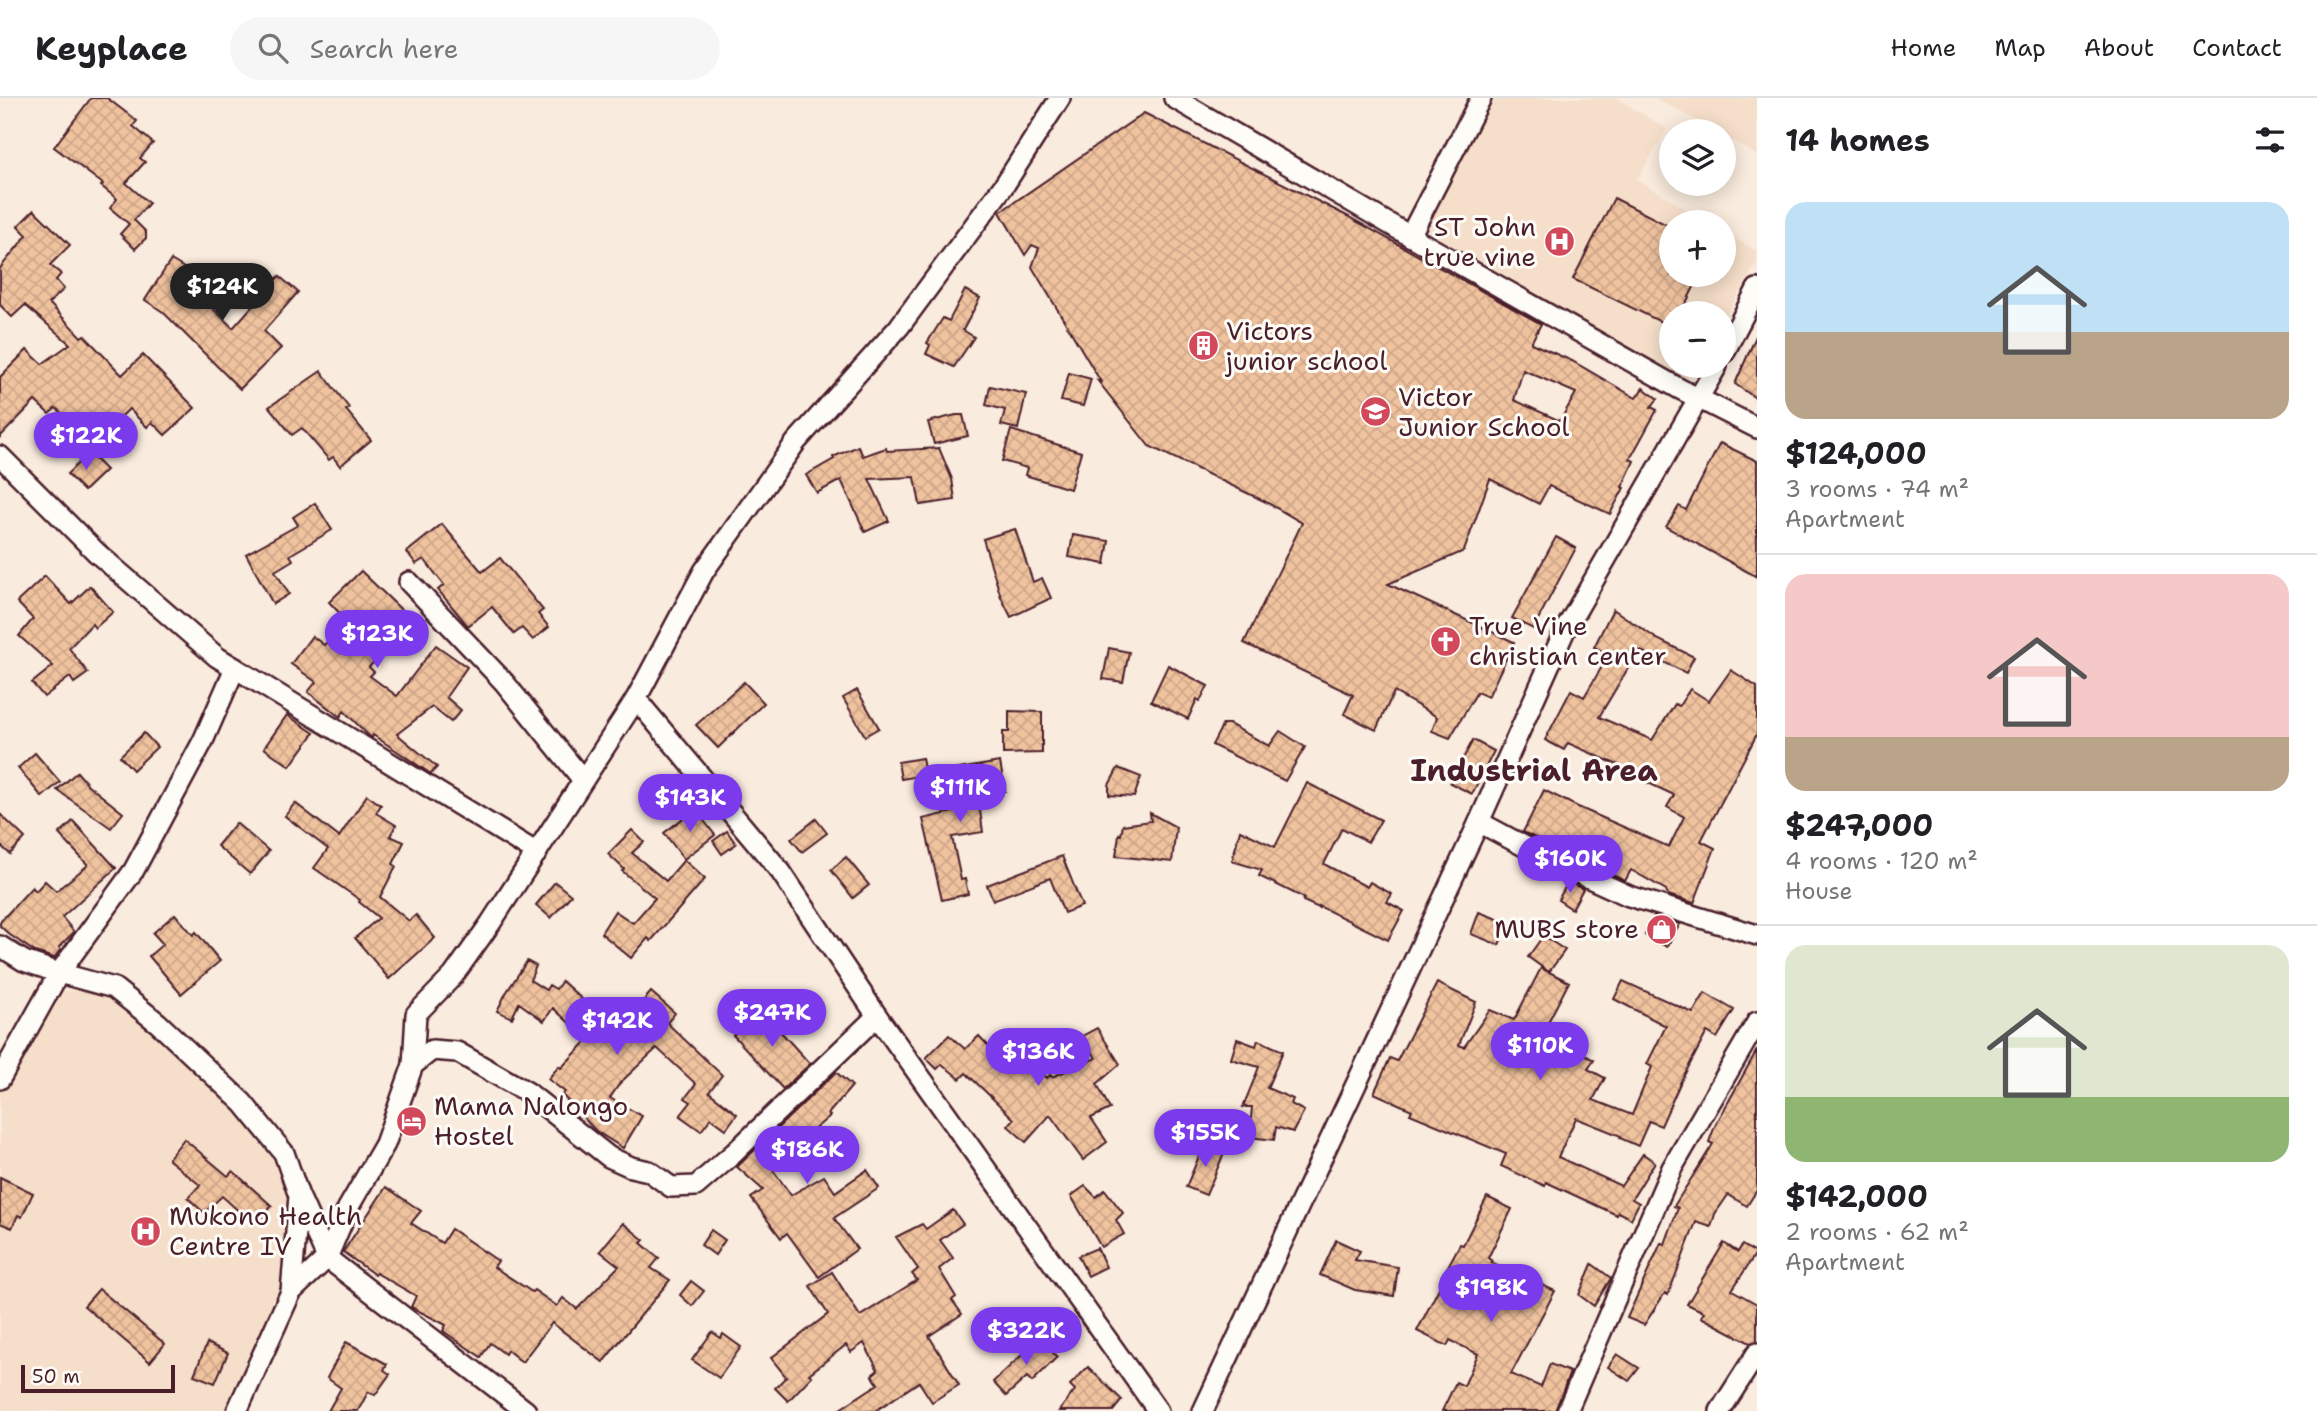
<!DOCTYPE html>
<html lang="en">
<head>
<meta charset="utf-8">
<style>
	body { margin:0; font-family:"Shantell Sans",sans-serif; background:#f6f6f6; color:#202124; height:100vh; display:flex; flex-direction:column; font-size:26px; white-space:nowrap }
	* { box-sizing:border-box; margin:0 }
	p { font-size:23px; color:#757577 }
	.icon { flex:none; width:38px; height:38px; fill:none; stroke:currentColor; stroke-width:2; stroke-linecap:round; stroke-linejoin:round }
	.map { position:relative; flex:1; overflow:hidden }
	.drawer { display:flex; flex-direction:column; background:#fff; width:560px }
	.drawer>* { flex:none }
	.tools { position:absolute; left:1659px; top:21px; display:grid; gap:14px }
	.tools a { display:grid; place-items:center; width:77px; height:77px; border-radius:50%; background:#fff; box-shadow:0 4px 18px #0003; font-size:35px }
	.scale { position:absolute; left:21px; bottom:18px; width:154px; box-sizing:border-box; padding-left:7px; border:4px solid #4a1f2b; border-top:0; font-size:19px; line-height:24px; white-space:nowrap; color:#4a1f2b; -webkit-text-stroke:5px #fdfcf7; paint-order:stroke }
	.price { position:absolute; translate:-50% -60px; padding:0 16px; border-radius:24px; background:#7c3aed; color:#fff; font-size:23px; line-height:46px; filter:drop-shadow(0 2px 4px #0008) }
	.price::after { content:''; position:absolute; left:50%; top:42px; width:21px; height:16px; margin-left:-10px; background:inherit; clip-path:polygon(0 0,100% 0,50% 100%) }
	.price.active { background:#222; color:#fff }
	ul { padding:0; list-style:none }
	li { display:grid; align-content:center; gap:14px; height:371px; padding:0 28px }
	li+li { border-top:2px solid #e0e0e0 }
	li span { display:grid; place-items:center; height:217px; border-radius:21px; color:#555 }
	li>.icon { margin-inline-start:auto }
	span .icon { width:126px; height:126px; fill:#fffc; stroke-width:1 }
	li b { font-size:30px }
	h2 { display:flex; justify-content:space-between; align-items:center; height:84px; padding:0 28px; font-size:30px }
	header { display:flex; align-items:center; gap:42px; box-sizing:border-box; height:98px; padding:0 35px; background:#fff; border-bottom:2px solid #e0e0e0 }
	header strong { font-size:33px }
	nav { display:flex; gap:38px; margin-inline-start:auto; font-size:24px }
	.search { width:490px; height:63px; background:#f6f6f6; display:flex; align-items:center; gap:18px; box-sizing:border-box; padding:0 24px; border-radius:38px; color:#757577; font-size:26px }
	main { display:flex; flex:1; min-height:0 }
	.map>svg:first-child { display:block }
	.built { fill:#f6dfca }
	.building { fill:url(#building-cross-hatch); stroke:#4a1f2b; stroke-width:2; fill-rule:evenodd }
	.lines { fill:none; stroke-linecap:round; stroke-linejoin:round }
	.minor-casing { stroke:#4a1f2b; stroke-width:24 }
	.minor { stroke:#fdfcf7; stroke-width:19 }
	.labels { text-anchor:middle; stroke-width:6; stroke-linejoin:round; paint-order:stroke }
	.poi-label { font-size:26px; fill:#4a1f2b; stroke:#fdfcf7; text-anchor:start }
	.quarter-label { font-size:30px; font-weight:bold; fill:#4a1f2b; stroke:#fdfcf7 }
</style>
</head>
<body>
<header>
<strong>Keyplace</strong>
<div class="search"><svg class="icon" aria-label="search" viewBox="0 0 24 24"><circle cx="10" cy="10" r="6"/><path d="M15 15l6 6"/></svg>Search here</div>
<nav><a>Home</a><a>Map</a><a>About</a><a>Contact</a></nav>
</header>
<main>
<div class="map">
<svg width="1757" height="1313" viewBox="0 0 1757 1313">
	<defs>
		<pattern id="building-cross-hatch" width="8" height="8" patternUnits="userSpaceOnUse" patternTransform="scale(1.75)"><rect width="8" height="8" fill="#f0c39f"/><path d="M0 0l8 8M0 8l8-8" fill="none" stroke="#cfa789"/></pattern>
	</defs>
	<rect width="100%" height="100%" fill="#f9ebdd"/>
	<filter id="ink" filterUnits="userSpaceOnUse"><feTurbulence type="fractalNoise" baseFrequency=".0143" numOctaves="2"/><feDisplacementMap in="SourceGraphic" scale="14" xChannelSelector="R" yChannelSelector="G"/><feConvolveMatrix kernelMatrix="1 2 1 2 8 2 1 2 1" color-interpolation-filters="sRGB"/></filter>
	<g filter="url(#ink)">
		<g class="built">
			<polygon points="1487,0 1616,0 1667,31 1637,82 1708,124 1671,124 1671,177 1724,177 1724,134 1757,153 1757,165 1724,220 1724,215 1671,215 1671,268 1695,268 1684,286 1413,124"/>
			<polygon points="1656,0 1757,0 1757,57 1724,38 1724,33 1715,33"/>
			<polygon points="106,888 269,1037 296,1089 287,1178 228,1313 0,1313 0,983 48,895"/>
		</g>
		<g class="building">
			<polygon points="91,0 107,0 137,23 133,28 153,45 140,60 145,64 126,85 149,105 134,122 146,134 146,140 135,151 120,136 129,126 110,110 117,101 101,88 103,86 54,49"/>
			<path d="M1144 15 1347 118 1541 226 1531 245 1572 263 1636 300 1643 290 1658 301 1651 309 1657 312 1630 361 1634 363 1622 389 1624 390 1610 416 1549 388 1539 406 1490 381 1464 453 1388 486 1514 544 1488 599 1477 594 1450 640 1432 633 1437 619 1394 594 1376 632 1344 616 1353 597 1244 545 1302 425 1266 404 1149 348 1098 283 1101 284 1032 169 1039 150 1032 147 1025 157 1000 114ZM1523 272 1576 295 1560 323 1514 302Z"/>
			<polygon points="1614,100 1671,129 1671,177 1700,177 1681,215 1671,215 1671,229 1573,181"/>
			<polygon points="34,112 70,147 50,167 61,176 56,182 64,191 49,205 81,239 84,237 122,277 143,257 195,310 165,337 152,324 147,329 129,311 94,345 56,310 49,316 35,303 0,339 0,279 27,252 42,266 70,246 25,207 12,219 0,207 0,170 27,137 18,128"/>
			<polygon points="171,162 204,182 195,193 233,230 279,178 298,194 264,233 281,250 240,291 163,214 145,202"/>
			<polygon points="965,192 980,200 963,232 974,239 954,269 926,256 930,247 927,245 943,220 949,223"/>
			<polygon points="1757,236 1757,301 1735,286"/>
			<polygon points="321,273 349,310 346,312 371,342 340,368 333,359 329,362 302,330 292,337 269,309"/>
			<polygon points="1069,275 1091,281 1083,308 1061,303"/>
			<polygon points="990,288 1026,296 1018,331 1001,327 1005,312 986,307"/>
			<polygon points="956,317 963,317 968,338 934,346 928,324"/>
			<polygon points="1011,332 1081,354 1070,391 1025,377 1027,370 1002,363"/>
			<polygon points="1720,345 1757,363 1757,479 1666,429 1679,408 1686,412"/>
			<polygon points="858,348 863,358 886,350 887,353 939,350 952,381 955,402 920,407 915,379 869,381 889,423 865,434 841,382 817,395 806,377 834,361 833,359"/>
			<polygon points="89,355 106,372 84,393 67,376"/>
			<polygon points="315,405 332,432 290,457 293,462 275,473 289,496 273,506 246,456 298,427 293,419"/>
			<polygon points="442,426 482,474 500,460 543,512 538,516 549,529 533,542 522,530 514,536 492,509 468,528 438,492 444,487 424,461 416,466 407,454"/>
			<polygon points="1015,431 1033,484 1042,480 1051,500 1011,519 1001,499 983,441"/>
			<polygon points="1073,437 1109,443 1105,466 1069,459"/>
			<polygon points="1556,439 1576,450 1533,531 1512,520"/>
			<polygon points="361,473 415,525 369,569 374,574 370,578 397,598 436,547 467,569 446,599 461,612 451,624 432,609 397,636 437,669 431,676 373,637 372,640 368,637 344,613 340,619 308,594 316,584 291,566 312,538 324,547 348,524 329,504"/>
			<polygon points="45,478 71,506 90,488 113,514 95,530 92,526 69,550 88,575 74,585 70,579 44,599 32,585 53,568 19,538 33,521 17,504"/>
			<polygon points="1613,511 1657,541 1694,559 1686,575 1639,552 1599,619 1652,642 1675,606 1679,608 1690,591 1709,603 1731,572 1757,589 1757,636 1701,743 1715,750 1694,805 1668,797 1666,792 1631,772 1625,783 1523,734 1544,692 1578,709 1669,749 1684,719 1667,709 1674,697 1625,674 1627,671 1568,645 1564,652 1545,642 1571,592 1584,599 1609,557 1594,549"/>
			<polygon points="1109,550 1129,554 1123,584 1103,581"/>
			<polygon points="1168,567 1208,588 1200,603 1197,601 1188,621 1151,603"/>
			<polygon points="744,584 764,605 718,650 696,627"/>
			<polygon points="857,592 879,630 865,638 843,600"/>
			<polygon points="1009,613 1042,614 1042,655 1003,656 1003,634 1009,634"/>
			<polygon points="287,617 314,635 290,668 264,650"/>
			<polygon points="1223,626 1229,626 1269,648 1280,633 1305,649 1285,683 1212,647"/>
			<polygon points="144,635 157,649 133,672 120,658"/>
			<polygon points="1473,642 1494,653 1472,696 1450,685"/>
			<polygon points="35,655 60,684 42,699 18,670"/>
			<polygon points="922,660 925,677 901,681 898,664"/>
			<polygon points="1000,664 1005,693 978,698 983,734 952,739 961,782 965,781 968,796 942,802 923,721 961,712 953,672"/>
			<polygon points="1118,670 1141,679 1134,699 1109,697 1109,687"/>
			<polygon points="77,674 88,687 123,715 111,730 57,692"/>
			<polygon points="1307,685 1381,722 1368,744 1342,730 1324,766 1367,789 1370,784 1392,796 1387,804 1404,813 1388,842 1319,808 1319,810 1303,803 1304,800 1259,778 1262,772 1232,763 1240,732 1275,749"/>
			<polygon points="367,697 381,707 376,715 396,727 390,738 404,744 393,766 396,768 380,799 409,823 416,817 435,840 389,881 355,840 379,820 359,804 360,802 314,770 328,751 285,718 295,705 339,739"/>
			<polygon points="695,711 715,737 684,761 664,735"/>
			<polygon points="1150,715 1176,729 1172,764 1116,758 1119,736 1121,737 1123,727 1151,723"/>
			<polygon points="0,716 25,740 10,756 0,747"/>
			<polygon points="816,721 827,735 802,754 791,741"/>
			<polygon points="73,723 116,770 62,819 74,834 59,849 61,851 54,860 35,854 10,837 0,828 0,824 32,789 36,793 45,783 56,793 88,767 59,736"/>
			<polygon points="236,725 269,753 250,776 217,748"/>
			<polygon points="632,732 644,744 632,755 666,783 684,762 705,781 651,843 648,840 631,860 601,835 615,813 633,825 655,800 622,773 624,771 608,756"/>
			<polygon points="727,733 736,746 722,756 713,743"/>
			<polygon points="1062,758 1082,808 1064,815 1050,780 993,802 987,787"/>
			<polygon points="846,759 869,787 853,800 831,772"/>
			<polygon points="555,784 571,797 551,820 536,807"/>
			<polygon points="1568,784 1583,791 1572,811 1558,802"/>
			<polygon points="1479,814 1508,825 1499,847 1471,836"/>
			<polygon points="175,816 193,837 196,834 220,863 181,896 149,858 163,846 153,835"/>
			<polygon points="1655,819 1680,826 1667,849 1645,837"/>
			<polygon points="1543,838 1565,852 1549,874 1528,859"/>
			<polygon points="527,863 536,868 530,882 546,892 549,887 556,891 562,883 617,933 651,894 675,915 667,925 722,977 709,994 737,1016 726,1031 711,1020 701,1033 680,1018 691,1004 685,1000 696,986 657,950 620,985 610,1000 642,1018 623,1050 596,1033 562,997 565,994 548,981 559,968 561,970 588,942 553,910 544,923 519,905 512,920 497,913 506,895"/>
			<polygon points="1541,870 1569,884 1546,928 1586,950 1583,956 1594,962 1588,971 1605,980 1593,1002 1632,1017 1652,969 1647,966 1666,928 1614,901 1623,883 1693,915 1705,895 1734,912 1717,940 1707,934 1681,983 1661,1028 1649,1023 1638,1048 1620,1040 1621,1038 1576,1020 1558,1059 1621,1088 1643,1056 1655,1064 1632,1101 1639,1105 1631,1121 1618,1114 1617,1117 1546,1084 1545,1088 1501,1068 1506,1056 1410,1016 1412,1012 1374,995 1390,960 1397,963 1437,885 1476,904 1459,947 1464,949 1490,912 1514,922"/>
			<polygon points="761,912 810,966 783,991 733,937"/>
			<polygon points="1097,930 1120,966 1097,986 1110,1011 1091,1020 1107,1044 1083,1062 1050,1017 1026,1044 1008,1028 1014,1021 966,975 960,981 942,966 937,971 926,960 949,937 965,951 979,938 999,959 1003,955 1007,959 1018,949 1047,980 1050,977 1052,979 1096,960 1082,938"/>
			<polygon points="1237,941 1256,948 1258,942 1283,953 1267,990 1293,1001 1291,1006 1304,1013 1293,1034 1276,1029 1274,1042 1249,1039 1252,1009 1243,1009 1259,969 1231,961"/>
			<polygon points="1757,952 1757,1092 1747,1108 1728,1097 1715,1116 1711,1129 1696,1124 1668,1197 1665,1195 1644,1227 1627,1220 1661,1145 1665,1146 1678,1110 1674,1108 1713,1046 1709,1044 1715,1028"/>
			<polygon points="836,974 852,988 828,1016 830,1018 798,1045 773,1072 791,1097 824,1078 835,1094 867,1072 879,1090 834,1120 857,1151 819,1179 787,1135 781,1140 751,1100 763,1092 737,1069"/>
			<polygon points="184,1041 228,1078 233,1073 272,1108 254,1127 222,1098 204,1115 188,1100 200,1087 168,1061"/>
			<polygon points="1205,1044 1225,1053 1206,1097 1186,1089"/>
			<polygon points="0,1079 33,1095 22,1119 18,1117 12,1130 0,1125"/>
			<polygon points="1085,1088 1096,1099 1105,1092 1123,1115 1116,1122 1124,1136 1101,1149 1071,1098"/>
			<polygon points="386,1089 421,1113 411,1125 442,1145 451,1131 498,1163 494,1169 532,1194 534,1192 557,1208 563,1200 577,1211 619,1168 600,1153 623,1125 644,1142 641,1145 659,1160 651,1170 670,1182 603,1264 552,1225 522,1264 507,1252 505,1256 490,1245 481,1259 443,1233 446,1227 411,1209 416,1198 376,1175 375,1177 343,1154"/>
			<polygon points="1487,1099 1512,1111 1488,1160 1492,1163 1491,1164 1555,1193 1511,1276 1541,1289 1550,1266 1570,1274 1555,1313 1442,1313 1456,1284 1464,1288 1478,1256 1450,1242 1447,1248 1417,1233 1441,1186 1439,1185 1460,1146 1463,1147"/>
			<polygon points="953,1112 963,1126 940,1142 953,1160 939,1171 956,1199 952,1202 962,1216 929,1238 959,1287 932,1304 919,1284 875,1313 837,1313 878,1286 872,1277 878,1272 864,1245 851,1254 846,1247 809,1276 812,1278 788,1303 775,1290 786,1279 771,1260 828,1216 810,1188 832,1174 860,1218 917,1182 912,1176 918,1171 896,1139 922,1126 926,1131"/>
			<polygon points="711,1132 725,1142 715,1157 701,1147"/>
			<polygon points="1336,1142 1360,1153 1355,1162 1398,1169 1394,1198 1355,1192 1320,1177"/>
			<polygon points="1724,1145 1738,1154 1742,1147 1756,1155 1732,1192 1757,1206 1757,1243 1750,1245 1701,1219 1704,1214 1687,1206"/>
			<polygon points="1097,1150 1106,1169 1088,1178 1078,1158"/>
			<polygon points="1592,1166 1611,1180 1594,1208 1579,1197"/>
			<polygon points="691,1183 704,1193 692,1208 680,1197"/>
			<polygon points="99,1191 165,1246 150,1264 84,1208"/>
			<polygon points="712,1234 721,1240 723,1236 741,1249 719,1280 692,1262"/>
			<polygon points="1040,1240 1057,1259 1032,1284 1027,1279 1006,1298 993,1284"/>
			<polygon points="346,1244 387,1266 384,1272 390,1276 375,1297 368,1294 358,1313 328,1313 341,1290 327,1280"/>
			<polygon points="207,1245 228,1255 215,1285 194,1277"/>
			<polygon points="1617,1256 1639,1270 1629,1283 1608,1269"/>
			<polygon points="1088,1269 1122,1302 1113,1313 1059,1313 1075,1292 1070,1287"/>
		</g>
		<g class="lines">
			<defs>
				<g id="minor">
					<polyline points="1174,0 1410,138 1680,291 1757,330"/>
					<polyline points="1410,138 1481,0"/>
					<polyline points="1724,255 1757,191"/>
					<polyline points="0,358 97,455 217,559 235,570 203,643 134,772 59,875 0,981"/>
					<polyline points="409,484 504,584 583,682"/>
					<polyline points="235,570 537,755"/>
					<polyline points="636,601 781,774 877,918 1158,1313"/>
					<polyline points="1479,724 1550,762 1629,798 1757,837"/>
					<polyline points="0,848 24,863 59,875 114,890 158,925 243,1005 284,1055 299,1098 291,1194 237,1313"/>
					<polyline points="413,967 416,916 453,878 490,826 636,601 704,473 796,344 899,229 1005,86 1060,0"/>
					<polyline points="300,1100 327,1160 526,1313"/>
					<polyline points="291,1194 327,1160 348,1110 385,1046 413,967 432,952 457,954 527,994 609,1059 631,1069 649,1073 671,1089 696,1088 734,1055 877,918"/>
					<polyline points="1203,1313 1479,724 1564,534 1717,268"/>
					<polyline points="1567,1313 1672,1070 1757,924"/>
					<polyline points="1720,1313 1757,1255"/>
				</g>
			</defs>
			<use href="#minor" class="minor-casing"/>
			<use href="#minor" class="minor"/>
		</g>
	</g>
	<defs>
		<symbol id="hospital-disc" viewBox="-11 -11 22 22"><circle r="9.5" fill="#d1495b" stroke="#fdfcf7"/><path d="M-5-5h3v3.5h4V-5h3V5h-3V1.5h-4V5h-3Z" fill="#fff"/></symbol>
		<symbol id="building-disc" viewBox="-11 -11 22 22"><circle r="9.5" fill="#d1495b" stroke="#fdfcf7"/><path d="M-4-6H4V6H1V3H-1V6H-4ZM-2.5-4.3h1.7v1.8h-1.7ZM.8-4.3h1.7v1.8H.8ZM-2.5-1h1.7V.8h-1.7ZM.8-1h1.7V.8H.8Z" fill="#fff"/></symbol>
		<symbol id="school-disc" viewBox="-11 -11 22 22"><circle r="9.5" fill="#d1495b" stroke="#fdfcf7"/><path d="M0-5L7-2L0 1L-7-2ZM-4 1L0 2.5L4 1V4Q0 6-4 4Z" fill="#fff"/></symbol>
		<symbol id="church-disc" viewBox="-11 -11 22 22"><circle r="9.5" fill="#d1495b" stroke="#fdfcf7"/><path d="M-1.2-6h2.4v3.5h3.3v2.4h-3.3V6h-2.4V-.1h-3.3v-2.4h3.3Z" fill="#fff"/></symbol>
		<symbol id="shop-disc" viewBox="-11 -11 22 22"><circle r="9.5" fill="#d1495b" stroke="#fdfcf7"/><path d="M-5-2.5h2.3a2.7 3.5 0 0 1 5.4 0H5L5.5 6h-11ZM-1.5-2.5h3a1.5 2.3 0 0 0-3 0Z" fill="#fff"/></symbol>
		<symbol id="hotel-disc" viewBox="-11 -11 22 22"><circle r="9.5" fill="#d1495b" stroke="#fdfcf7"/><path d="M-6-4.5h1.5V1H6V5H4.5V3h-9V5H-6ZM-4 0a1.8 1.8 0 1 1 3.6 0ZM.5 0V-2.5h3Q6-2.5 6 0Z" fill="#fff"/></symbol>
	</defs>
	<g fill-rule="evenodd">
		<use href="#hospital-disc" x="1542" y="126" width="35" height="35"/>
		<use href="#building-disc" x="1186" y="230" width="35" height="35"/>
		<use href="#school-disc" x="1358" y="296" width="35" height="35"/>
		<use href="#church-disc" x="1428" y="526" width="35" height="35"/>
		<use href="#shop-disc" x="1644" y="814" width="35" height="35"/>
		<use href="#hotel-disc" x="394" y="1006" width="35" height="35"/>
		<use href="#hospital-disc" x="128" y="1116" width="35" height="35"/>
	</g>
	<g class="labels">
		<g class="poi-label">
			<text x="1536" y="138" text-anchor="end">ST John<tspan x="1536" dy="30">true vine</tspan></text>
			<text x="1226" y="242">Victors<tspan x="1226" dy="30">junior school</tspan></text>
			<text x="1398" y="308">Victor<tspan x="1398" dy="30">Junior School</tspan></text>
			<text x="1469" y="537">True Vine<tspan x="1469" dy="30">christian center</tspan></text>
			<text x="1639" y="840" text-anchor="end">MUBS store</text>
			<text x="434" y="1017">Mama Nalongo<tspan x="434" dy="30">Hostel</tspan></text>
			<text x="169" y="1127">Mukono Health<tspan x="169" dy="30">Centre IV</tspan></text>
		</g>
		<g class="quarter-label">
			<text x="1534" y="683">Industrial Area</text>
		</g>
	</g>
</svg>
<div class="tools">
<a><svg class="icon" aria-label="layers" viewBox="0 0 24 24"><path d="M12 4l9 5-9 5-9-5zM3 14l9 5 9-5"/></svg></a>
<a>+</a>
<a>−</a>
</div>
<div class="scale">50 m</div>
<b class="price active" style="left:222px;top:225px">$124K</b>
<b class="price" style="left:86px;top:374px">$122K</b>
<b class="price" style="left:377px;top:572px">$123K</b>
<b class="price" style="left:960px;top:726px">$111K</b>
<b class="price" style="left:690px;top:736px">$143K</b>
<b class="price" style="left:1570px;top:797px">$160K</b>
<b class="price" style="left:772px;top:951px">$247K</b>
<b class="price" style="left:617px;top:959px">$142K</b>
<b class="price" style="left:1540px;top:984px">$110K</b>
<b class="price" style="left:1038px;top:990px">$136K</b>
<b class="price" style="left:1205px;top:1071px">$155K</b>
<b class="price" style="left:807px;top:1088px">$186K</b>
<b class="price" style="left:1491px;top:1226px">$198K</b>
<b class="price" style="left:1026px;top:1269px">$322K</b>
</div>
<section class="drawer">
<h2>14 homes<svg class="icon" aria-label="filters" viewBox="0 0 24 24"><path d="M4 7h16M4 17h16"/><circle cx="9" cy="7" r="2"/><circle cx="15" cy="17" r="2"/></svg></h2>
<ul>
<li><span style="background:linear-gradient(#bfe0f5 60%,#b9a48a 0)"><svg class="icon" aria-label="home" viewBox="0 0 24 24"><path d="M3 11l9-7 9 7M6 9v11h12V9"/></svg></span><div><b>$124,000</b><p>3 rooms · 74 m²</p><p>Apartment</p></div></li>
<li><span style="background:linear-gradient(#f6c9c9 75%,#b9a48a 0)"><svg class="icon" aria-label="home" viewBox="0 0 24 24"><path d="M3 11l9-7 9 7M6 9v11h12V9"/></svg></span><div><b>$247,000</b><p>4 rooms · 120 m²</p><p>House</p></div></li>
<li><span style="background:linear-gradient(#dfe7d0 70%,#8fb573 0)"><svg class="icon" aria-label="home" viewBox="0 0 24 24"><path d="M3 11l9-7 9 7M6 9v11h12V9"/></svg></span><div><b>$142,000</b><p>2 rooms · 62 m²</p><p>Apartment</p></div></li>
</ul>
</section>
</main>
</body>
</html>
